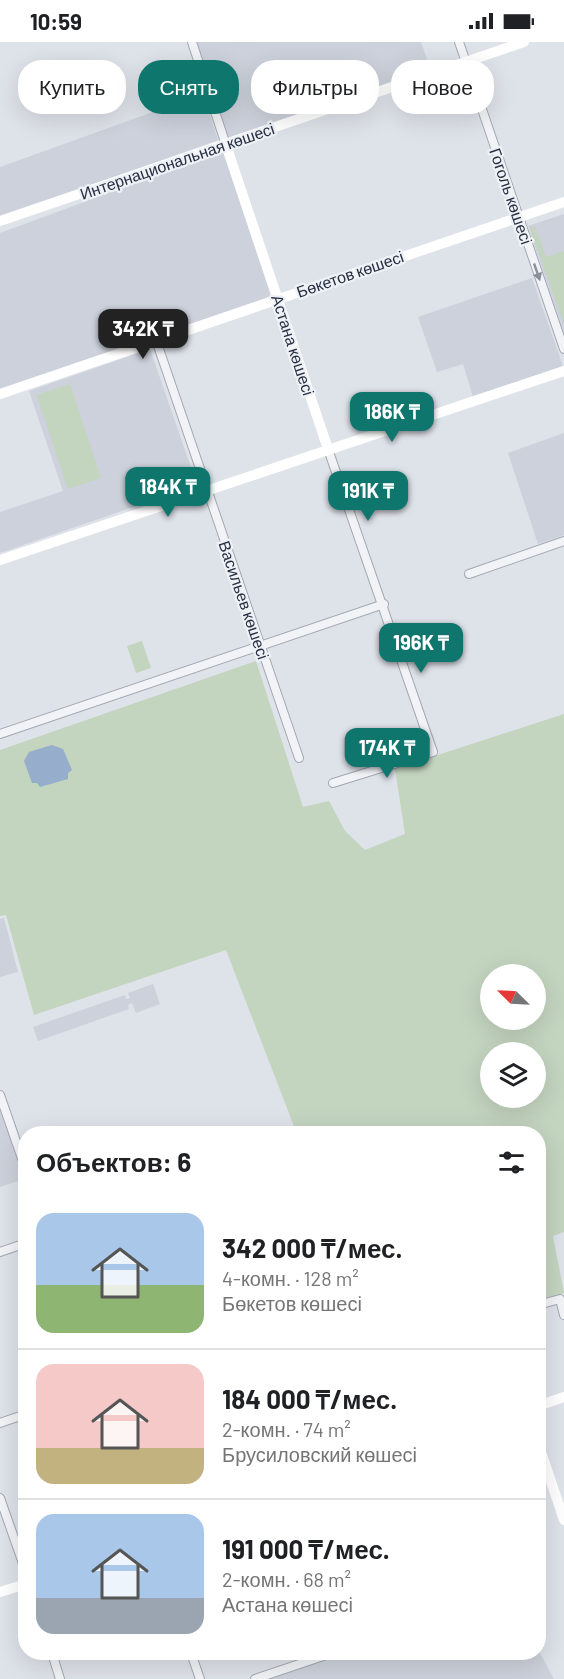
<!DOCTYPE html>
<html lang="ru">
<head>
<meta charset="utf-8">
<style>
	body { margin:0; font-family:Barlow,sans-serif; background:#f6f6f6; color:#202124; height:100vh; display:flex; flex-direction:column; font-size:22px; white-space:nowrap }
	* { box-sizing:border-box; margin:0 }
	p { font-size:20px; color:#757577 }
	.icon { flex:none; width:33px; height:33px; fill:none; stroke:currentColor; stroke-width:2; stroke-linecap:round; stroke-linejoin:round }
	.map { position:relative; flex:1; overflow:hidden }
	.sheet { position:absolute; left:18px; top:1084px; width:528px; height:534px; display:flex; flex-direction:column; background:#fff; border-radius:24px; box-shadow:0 6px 24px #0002 }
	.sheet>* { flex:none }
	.guide { position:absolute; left:18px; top:18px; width:528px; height:54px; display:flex; gap:12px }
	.needle { width:39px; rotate:294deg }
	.tools { position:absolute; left:480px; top:922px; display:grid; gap:12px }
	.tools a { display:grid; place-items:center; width:66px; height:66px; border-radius:50%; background:#fff; box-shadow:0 6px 24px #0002; font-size:30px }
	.price { position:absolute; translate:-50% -51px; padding:0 14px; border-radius:12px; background:#0f766e; color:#fff; font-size:20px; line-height:39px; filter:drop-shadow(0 2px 3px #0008) }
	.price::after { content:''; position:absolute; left:50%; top:36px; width:18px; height:14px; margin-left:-9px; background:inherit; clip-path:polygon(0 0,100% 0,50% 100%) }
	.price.selected { background:#222; color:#fff }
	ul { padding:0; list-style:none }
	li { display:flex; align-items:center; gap:18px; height:150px; padding:0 18px }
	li+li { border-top:2px solid #e0e0e0 }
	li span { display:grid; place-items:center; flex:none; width:168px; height:120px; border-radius:18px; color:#555 }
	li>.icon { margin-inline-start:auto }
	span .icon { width:72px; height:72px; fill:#fffc; stroke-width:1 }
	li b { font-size:26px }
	h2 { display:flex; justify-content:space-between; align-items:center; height:72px; padding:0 18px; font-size:26px }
	.pill { padding:0 21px; border-radius:24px; background:#fff; box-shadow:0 6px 24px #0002; font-size:21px; line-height:54px }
	.pill.selected { background:#0f766e; color:#fff }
	.status { display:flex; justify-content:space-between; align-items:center; height:42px; padding:0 30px; background:#fff; direction:ltr }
	.status svg { height:16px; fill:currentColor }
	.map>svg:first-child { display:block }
	.built { fill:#ccd1db }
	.green { fill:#c3d4bf; fill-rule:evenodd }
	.water { fill:#96adcc }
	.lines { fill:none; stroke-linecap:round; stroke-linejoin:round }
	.street-casing { stroke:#a3a8b3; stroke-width:10 }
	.street { stroke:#f1f3f7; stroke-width:8 }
	.secondary { stroke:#fff; stroke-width:10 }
	.oneway { fill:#8c909c }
	.labels { text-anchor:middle; stroke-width:4.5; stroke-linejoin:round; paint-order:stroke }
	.street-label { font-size:16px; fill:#262e41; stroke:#eef1f6 }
</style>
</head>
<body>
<div class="status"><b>10:59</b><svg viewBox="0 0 49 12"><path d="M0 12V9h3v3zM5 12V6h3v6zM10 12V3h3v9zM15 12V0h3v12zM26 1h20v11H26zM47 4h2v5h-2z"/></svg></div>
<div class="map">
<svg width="564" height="1637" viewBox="0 0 564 1637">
	<rect width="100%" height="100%" fill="#dee2e9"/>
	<g class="built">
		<polygon points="196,0 421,0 430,26 228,96"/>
		<polygon points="203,52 218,98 0,176 0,125"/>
		<polygon points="223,109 271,254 0,348 0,191"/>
		<polygon points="564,172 564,291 528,184"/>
		<polygon points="532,236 563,324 473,355 463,322 437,330 418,275"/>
		<polygon points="150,307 197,443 0,511 0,470 63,449 29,349"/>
		<polygon points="564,391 564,493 538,502 508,411"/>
		<polygon points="4,876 18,930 0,935 0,877"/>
		<polygon points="153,942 160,962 136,971 132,961 128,963 129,967 38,999 33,985 125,953 126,957 130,956 128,951"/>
		<polygon points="0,1066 24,1137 0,1145"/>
		<polygon points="539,1609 554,1637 267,1637 346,1611"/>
	</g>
	<g class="green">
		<polygon points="535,184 546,215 564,209 564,282 530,186"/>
		<polygon points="70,342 101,436 68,447 37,353"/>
		<polygon points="142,599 151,626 136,631 127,604"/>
		<path d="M256 619 303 765 329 759 345 789 365 808 405 792 395 727 564 672V1190L553 1194 564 1251 539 1258 538 1092H297L226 908 34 973 6 873 0 874V708ZM490 933H536V978H490ZM490 1011H536V1056H490Z"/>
	</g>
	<polygon class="water" points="52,703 63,707 72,728 68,731 68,737 40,745 37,741 32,741 24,719 29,710"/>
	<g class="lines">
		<defs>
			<g id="street">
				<polyline points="192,0 226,103"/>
				<polyline points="459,0 564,307"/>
				<polyline points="156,298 299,716"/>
				<polyline points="328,407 433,710 333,741"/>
				<polyline points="469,532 564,499"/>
				<polyline points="0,692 384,562"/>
				<polyline points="0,1053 26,1128"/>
				<polyline points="0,1210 26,1201"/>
				<polyline points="538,1263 560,1257 564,1273"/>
				<polyline points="0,1381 26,1372"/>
				<polyline points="0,1456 26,1530"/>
				<polyline points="52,1611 60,1637"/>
				<polyline points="191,1611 200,1637"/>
				<polyline points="255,1637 332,1611"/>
			</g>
		</defs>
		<use href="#street" class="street-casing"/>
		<use href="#street" class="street"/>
		<g class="secondary">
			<polyline points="226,103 328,407"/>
			<polyline points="0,179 524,0"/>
			<polyline points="0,352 564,160"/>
			<polyline points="0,518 564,329"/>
			<polyline points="538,1364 564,1355"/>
			<polyline points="538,1401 564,1478"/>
			<polyline points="0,1550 26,1542"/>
		</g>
	</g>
	<defs><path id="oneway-solid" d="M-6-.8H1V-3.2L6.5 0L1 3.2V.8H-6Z" transform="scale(1.5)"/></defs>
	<use class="oneway" href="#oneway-solid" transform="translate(537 230) rotate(71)"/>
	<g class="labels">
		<g class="street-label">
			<text transform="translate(177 119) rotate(-19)" y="6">Интернациональная көшесі</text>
			<text transform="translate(511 154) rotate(71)" y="6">Гоголь көшесі</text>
			<text transform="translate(350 232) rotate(-19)" y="6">Бөкетов көшесі</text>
			<text transform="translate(293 303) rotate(72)" y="6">Астана көшесі</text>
			<text transform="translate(244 558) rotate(71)" y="6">Васильев көшесі</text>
		</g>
	</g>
</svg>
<div class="tools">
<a><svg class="needle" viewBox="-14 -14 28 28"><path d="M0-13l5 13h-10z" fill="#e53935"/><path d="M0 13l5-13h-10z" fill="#757577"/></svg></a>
<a><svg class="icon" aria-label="layers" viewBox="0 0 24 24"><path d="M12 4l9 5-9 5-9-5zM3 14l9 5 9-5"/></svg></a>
</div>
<b class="price selected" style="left:143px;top:318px">342K ₸</b>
<b class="price" style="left:392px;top:401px">186K ₸</b>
<b class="price" style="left:168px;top:476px">184K ₸</b>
<b class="price" style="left:368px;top:480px">191K ₸</b>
<b class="price" style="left:421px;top:632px">196K ₸</b>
<b class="price" style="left:387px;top:737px">174K ₸</b>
<div class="guide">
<a class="pill">Купить</a>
<a class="pill selected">Снять</a>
<a class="pill">Фильтры</a>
<a class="pill">Новое</a>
</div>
<section class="sheet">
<h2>Объектов: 6<svg class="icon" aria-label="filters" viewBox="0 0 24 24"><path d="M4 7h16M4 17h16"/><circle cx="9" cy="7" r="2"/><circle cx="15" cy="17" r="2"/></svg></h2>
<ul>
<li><span style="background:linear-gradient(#a9c7e8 60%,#8fb573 0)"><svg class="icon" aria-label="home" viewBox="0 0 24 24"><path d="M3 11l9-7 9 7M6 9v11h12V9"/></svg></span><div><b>342 000 ₸/мес.</b><p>4-комн. · 128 m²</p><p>Бөкетов көшесі</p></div></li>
<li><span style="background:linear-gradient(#f6c9c9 70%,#c2b280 0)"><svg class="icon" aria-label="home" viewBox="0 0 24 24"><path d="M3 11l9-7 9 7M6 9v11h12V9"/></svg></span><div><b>184 000 ₸/мес.</b><p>2-комн. · 74 m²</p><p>Брусиловский көшесі</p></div></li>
<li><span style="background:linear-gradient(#a9c7e8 70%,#9aa5b1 0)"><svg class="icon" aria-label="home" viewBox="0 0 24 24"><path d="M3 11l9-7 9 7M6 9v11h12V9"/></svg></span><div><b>191 000 ₸/мес.</b><p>2-комн. · 68 m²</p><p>Астана көшесі</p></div></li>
</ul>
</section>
</div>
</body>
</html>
